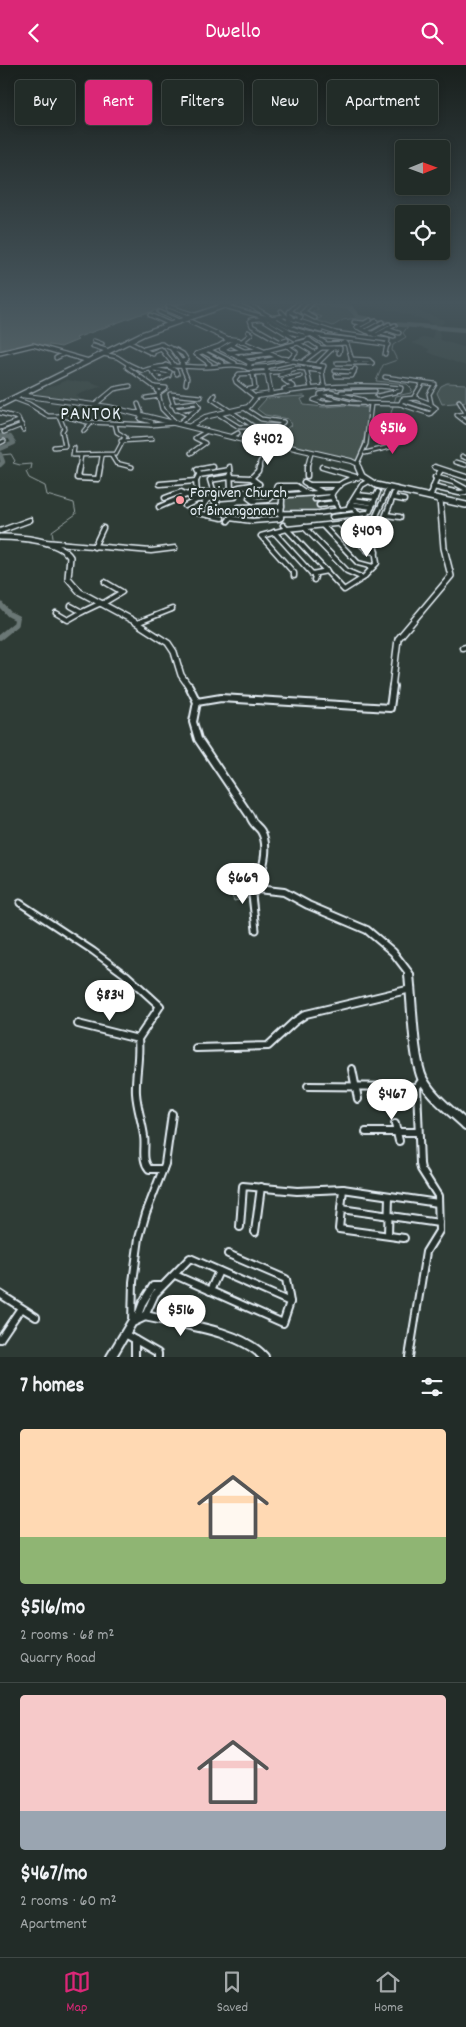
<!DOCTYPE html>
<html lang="en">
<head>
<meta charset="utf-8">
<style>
	body { margin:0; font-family:Dekko,sans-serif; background:#2a3430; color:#f1f3f6; height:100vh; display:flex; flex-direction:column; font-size:19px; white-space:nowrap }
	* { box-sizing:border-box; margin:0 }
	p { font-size:16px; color:#a2a7a8 }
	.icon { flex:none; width:28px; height:28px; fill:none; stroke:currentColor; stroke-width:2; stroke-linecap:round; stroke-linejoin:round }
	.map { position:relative; height:1292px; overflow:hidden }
	.side { display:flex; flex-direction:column; background:#222c28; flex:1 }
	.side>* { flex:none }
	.top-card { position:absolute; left:15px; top:15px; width:436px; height:45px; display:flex; gap:10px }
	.needle { width:32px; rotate:89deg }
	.tools { position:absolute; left:395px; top:75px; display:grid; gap:10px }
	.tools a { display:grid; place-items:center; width:55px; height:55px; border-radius:5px; background:#222c28; box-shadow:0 2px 8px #0003,0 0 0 1px #3f4845; font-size:25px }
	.price { position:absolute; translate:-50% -42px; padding:0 11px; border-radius:18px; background:#fff; color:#222; font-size:16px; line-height:32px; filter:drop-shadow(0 1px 2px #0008) }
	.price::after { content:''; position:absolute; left:50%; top:30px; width:15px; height:11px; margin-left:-8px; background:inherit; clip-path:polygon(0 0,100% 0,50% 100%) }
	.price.on { background:#db2777; color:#fff }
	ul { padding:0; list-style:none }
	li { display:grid; align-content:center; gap:10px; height:265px; padding:0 20px }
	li+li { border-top:1px solid #3f4845 }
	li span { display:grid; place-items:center; height:155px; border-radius:5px; color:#555 }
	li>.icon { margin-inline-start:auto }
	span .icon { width:90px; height:90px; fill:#fffc; stroke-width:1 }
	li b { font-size:21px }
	h2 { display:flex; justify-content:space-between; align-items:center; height:60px; padding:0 20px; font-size:21px }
	.tag { padding:0 18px; border-radius:5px; background:#222c28; box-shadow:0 2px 8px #0003,0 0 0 1px #3f4845; font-size:18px; line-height:45px }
	.tag.on { background:#db2777; color:#fff }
	header { display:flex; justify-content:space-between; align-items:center; height:65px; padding:0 20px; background:#db2777; color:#fff; font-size:22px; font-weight:600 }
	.tabs { display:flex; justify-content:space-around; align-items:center; height:70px; border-top:1px solid #3f4845; background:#222c28; font-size:14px; color:#a2a7a8 }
	.tabs a { display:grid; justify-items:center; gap:2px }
	.tabs .on { color:#db2777 }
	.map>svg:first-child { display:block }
	.built { fill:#3b4843 }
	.green { fill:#45524e; stroke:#96a2a3 }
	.water { fill:#6b7775; stroke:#9da8a9 }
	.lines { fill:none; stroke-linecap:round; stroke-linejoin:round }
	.stream { stroke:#9da8a9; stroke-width:1 }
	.river-far1 { stroke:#6b7775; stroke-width:4.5 }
	.river { stroke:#6b7775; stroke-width:5.5 }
	.minor-far3-casing { stroke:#e8f1f8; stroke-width:5.5 }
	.minor-far2-casing { stroke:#e8f1f8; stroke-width:7 }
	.minor-far1-casing { stroke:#e8f1f8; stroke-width:9 }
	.minor-casing { stroke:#e8f1f8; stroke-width:10 }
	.tertiary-far3-casing { stroke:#e8f1f8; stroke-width:6 }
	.tertiary-far2-casing { stroke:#e8f1f8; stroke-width:8 }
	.tertiary-far1-casing { stroke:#e8f1f8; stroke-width:10 }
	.tertiary-casing { stroke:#e8f1f8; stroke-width:12 }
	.primary-casing { stroke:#e8f1f8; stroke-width:7 }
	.minor-far3 { stroke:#26332d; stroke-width:3 }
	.minor-far2 { stroke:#26332d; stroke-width:4 }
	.minor-far1 { stroke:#26332d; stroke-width:5 }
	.minor { stroke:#26332d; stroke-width:6 }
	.tertiary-far3 { stroke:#26332d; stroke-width:4 }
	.tertiary-far2 { stroke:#26332d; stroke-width:5 }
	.tertiary-far1 { stroke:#26332d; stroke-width:6 }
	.tertiary { stroke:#26332d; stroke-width:8 }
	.primary { stroke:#26332d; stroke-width:4.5 }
	.poi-dot { fill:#ff9aa2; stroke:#26332d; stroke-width:2 }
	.labels { text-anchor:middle; stroke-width:4.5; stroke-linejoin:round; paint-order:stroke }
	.far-poi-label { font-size:16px; fill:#e8f1f8; stroke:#26332d; text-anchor:start }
	.far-quarter-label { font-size:19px; letter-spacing:1px; fill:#e8f1f8; stroke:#26332d }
</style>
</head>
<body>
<header><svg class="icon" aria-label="back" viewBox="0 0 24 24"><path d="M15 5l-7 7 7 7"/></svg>Dwello<svg class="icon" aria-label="search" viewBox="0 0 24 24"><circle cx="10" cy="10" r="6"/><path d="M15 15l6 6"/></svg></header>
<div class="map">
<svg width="466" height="1292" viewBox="0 0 466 1292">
	<rect width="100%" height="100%" fill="#2e3b35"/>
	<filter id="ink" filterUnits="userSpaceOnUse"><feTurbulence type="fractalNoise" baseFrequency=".02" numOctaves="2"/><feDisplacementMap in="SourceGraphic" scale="10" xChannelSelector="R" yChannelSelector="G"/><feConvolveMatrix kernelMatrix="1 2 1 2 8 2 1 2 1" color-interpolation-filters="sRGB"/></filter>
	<g filter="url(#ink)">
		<g class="built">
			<polygon points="328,236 420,236 428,238 417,245 444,255 443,259 440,259 439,267 441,275 466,283 466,301 435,290 428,287 429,284 412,278 425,272 433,274 434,260 422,254 387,244 353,239 332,239"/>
			<polygon points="67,315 79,317 88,316 102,321 76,330 81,334 78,336 45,332 35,328"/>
		</g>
		<g class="green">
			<polygon points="313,239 346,242 358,253 343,255 333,261 316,255 322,252 312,248 315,245 318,245 317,242 311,241"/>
			<polygon points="447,318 466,319 466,337 442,339 437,328 441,321"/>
			<path d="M304 331 306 332 301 334 304 340 324 342 348 340 368 343C371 351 367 356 366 364 363 378 363 383 357 397L275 380 261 366 286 364 291 360 288 354 265 350 257 344 267 333Z"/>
			<polygon points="297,430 299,432 313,431 322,447 282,447 282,432"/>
			<polygon points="255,816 253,821 254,824 248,833 234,836 228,821"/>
		</g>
		<polygon class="water" points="0,236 193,236 138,250 76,273 78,275 61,282 49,280 42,282 31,279 0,287"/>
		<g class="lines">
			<g class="stream">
				<polyline points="395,356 391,348 396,331 411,328 412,324 407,319 376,316 383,300 397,295 392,285 393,280 406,272 403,268 408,261"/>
				<polyline points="1,390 11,389 15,396 13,398 20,400 32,399 31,404 26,407 29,413 45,421 47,430 74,438 76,449 52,466 53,473"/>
			</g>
			<g class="river-far1">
				<polyline points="325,236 332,241 350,242 358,252 392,259 466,265"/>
				<polyline points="0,371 10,372 14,378 0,384"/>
				<polyline points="0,389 3,397 0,400"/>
			</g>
			<polyline class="river" points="0,539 9,549 17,553 16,559 0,572"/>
			<defs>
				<g id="minor-far3">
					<path d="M240 236C259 243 274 256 292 263 322 275 356 273 388 280"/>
					<polyline points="314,236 303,247 315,253"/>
					<polyline points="168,241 195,250"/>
					<polyline points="224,241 264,252"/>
					<polyline points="168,245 188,253"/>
					<polyline points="281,246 287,252 336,268 388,275 385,289"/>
					<polyline points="290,246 301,252 299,253"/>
					<polyline points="159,247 179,256"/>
					<polyline points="150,250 170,259"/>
					<polyline points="285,251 250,255 252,261 277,275 281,277 287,275"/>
					<polyline points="265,252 288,265"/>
					<polyline points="292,252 289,250 289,247 300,236"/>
					<polyline points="261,253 295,274 312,269"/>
					<polyline points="280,253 292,260"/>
					<polyline points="288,255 295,259 321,266"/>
					<polyline points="354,257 363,258"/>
					<polyline points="357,262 376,270"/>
					<polyline points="357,262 370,255"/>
					<polyline points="361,264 376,256"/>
					<polyline points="387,264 399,268"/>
					<polyline points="285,266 304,271"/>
					<polyline points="366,266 382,257"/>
					<polyline points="380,268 394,272"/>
					<polyline points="371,269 389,259"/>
					<polyline points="312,270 327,279 346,278"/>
					<polyline points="376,270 395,260"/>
					<polyline points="308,274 321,283 340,283 339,288"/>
					<polyline points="238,275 280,293 290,294 296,287 287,281"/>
					<polyline points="94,276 102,279"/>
					<polyline points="127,276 153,289"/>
					<polyline points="241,277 251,269 248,267"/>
					<polyline points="344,277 347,279 353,298"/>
					<polyline points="298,278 313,287"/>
					<polyline points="160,279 171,283 183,299"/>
					<polyline points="232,280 244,286"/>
					<polyline points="93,281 109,286"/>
					<polyline points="144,284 162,279"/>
					<polyline points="174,284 183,289 187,295 181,296"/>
					<polyline points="209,285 235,298"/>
					<polyline points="266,286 310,275"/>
					<polyline points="203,287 223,298"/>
					<polyline points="229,287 260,285"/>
					<polyline points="0,288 33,280 89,296"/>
					<polyline points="151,288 161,284 174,300"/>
					<polyline points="103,289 117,292 128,299 127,302 157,324 162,344 176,358"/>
					<polyline points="196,289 219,281 230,274"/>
					<polyline points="196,289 210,299 208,301"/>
					<polyline points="56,293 64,289"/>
					<polyline points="239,293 269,289"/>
					<polyline points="351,294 369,295 372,298"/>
					<polyline points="304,296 321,283"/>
					<polyline points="249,298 278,293"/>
					<polyline points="318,298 333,283"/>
					<polyline points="337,298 372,298"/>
					<path d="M128 299 143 306C164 298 183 302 205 302 220 302 233 297 248 303"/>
					<polyline points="181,299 187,313 186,319"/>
					<polyline points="166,300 176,306 177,309"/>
					<polyline points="266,302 293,296 324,301 322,306 324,321"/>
					<polyline points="306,303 311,323"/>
					<polygon points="154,304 170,307 168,311 160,315 151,305"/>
					<polyline points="335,306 354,307"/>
					<polyline points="153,308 169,311"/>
					<polyline points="280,310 289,307"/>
					<polyline points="336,311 352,311 355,304"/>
					<polyline points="385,312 435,319 429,329 431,338"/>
					<polyline points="154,322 166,323 159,328"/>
					<polyline points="246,325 255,323 253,308"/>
					<polyline points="286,327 284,324 294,322 284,315 300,311"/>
					<polyline points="341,327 375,326"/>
					<path d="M271 329C315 322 357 318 401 323L400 326 377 331"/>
					<polyline points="215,330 212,334 253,361"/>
					<polyline points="321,331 351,338 400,339"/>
					<polyline points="255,332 236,317 235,314 239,309 277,307 298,303 322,306"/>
					<polyline points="414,332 423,317"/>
					<polyline points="13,333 29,339 48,351 64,351 87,357 151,360 175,358"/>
					<polyline points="146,333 159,331"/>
					<polygon points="416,333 429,338 436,343 430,349 400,339 403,334"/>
					<polyline points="402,335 434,345"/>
					<polyline points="459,336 466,348"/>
					<polyline points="342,337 323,338 314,335 320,333 320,329 330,327 363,335 366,339"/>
					<polyline points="96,339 114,324 130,321"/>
					<polyline points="172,340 196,337 199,342"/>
					<polyline points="244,343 261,354 283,357"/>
					<polyline points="176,345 198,342"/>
					<polyline points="0,348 18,353 23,365"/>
					<polyline points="134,348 141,347 138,339"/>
					<polyline points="218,349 239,362 279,361 283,357"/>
					<polyline points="466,349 457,350 466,357"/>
					<polyline points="188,350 175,343 170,329 201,332"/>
					<polyline points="143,351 140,354 152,357 151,360"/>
					<polyline points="178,359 199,342"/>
					<polyline points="0,363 19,356"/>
					<polyline points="84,366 91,358"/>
					<polyline points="4,367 22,360"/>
					<polyline points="231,372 238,368"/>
					<polyline points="121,376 152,374"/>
					<polyline points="0,378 4,376"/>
					<polyline points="54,382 65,381 62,366 64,363 59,351"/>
					<polyline points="74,383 73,390 116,389 125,372 117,367 115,359"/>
					<polyline points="191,388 205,378 195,373 207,366"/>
					<polyline points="365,388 390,382 412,369"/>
					<polyline points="111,390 116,398 132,402"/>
					<polyline points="462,391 466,393"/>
					<polyline points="456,397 466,400"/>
					<polyline points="357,399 366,379 371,339"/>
					<polyline points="322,402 326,403"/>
					<polyline points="435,402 439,403"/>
					<polyline points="79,403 81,390"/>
					<polyline points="100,403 102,391"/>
					<polyline points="206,403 213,402"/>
					<polyline points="259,403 260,397 272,381"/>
					<polyline points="307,403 311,388"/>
				</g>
				<g id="minor-far2">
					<polyline points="79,402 77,413 98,414 100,402"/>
					<polyline points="230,402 231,425"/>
					<polyline points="259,402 258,406 251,413 259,419"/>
					<polyline points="307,402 307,411"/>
					<polyline points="322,402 356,412"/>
					<polyline points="435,402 466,412"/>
					<polyline points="200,410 197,405 213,402"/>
					<polyline points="435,412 453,417 466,424"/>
					<polyline points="304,417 322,427"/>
					<polyline points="160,419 196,416"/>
					<polyline points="308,420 340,420"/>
					<polyline points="433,422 459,428 466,427"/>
					<polyline points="276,425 297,423"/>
					<polyline points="197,428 196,416 199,410 230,405"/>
					<polyline points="214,428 210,415 230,412 251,413"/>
					<polyline points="272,428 249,433 253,436 268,435 273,431"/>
					<polyline points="273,429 277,421 296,421 306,428"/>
					<polyline points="357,430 376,432"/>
					<polyline points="273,431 332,427"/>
					<path d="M430 432C435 422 434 414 441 405"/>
					<polyline points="165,433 181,427 197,435 235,432"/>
					<polyline points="394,433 404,435"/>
					<polyline points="315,434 332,432"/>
					<polyline points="207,435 198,448 222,453"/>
					<polyline points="354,435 374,438"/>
					<polyline points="350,439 372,442"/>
					<polyline points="319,440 336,438"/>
					<polyline points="185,441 197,435"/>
					<polyline points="349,441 362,420 369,416"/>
					<polyline points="159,442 191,428 226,427 239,422 259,419"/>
					<path d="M339 445 331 431C336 418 349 414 362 411"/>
					<polyline points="370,446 378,427"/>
					<polyline points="233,449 319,448 353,443 359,449"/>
					<polyline points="207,450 218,435"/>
					<polyline points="386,450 400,452"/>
					<polyline points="332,452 367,448"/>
					<polyline points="385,452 396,424"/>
					<polyline points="230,453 252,456 279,454 281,453 282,435"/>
					<polyline points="228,456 239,442 282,441"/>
					<polyline points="358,457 374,474"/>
					<polyline points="283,460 344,525 363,513 377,498 371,455"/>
					<polyline points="340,460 368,486 376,487"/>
					<polyline points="323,461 358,498 373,502"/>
					<polyline points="304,462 347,506 363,513"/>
					<polyline points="0,466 30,455"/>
					<polyline points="274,467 315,512 314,515"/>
					<polyline points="45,477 151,486 175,483"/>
					<polyline points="94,482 103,463"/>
					<polyline points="312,509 327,506"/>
					<polyline points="294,511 294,508 261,471 287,464 374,455 389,423"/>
					<polyline points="102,539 122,527 105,517"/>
					<polyline points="71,541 82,547 101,538"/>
					<polyline points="56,548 68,555 82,547"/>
					<polyline points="137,558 172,544"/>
					<polyline points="462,583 466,582"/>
				</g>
				<g id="minor-far1">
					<polyline points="20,838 93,886 128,912"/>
					<polyline points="256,865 252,830 257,824"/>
				</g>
				<g id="minor">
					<path d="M126 910 160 941 138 974C140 993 135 1010 136 1028 137 1043 142 1056 144 1071 146 1083 141 1094 149 1104H163"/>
					<polyline points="78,959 138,974"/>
					<polyline points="196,983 268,981 294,957 306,949 411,924"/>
					<polyline points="352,1004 358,1034"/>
					<polyline points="308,1021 417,1022"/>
					<polyline points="395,1059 399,1076"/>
					<polyline points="366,1067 418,1067"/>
					<polyline points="343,1124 339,1164 404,1173"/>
					<polyline points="341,1144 439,1158"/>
					<polyline points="240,1162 243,1121 297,1126 343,1124 438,1138"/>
					<polyline points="255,1167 261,1122"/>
					<polyline points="388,1170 389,1131"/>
					<polyline points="175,1210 283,1258 290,1237 286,1214 228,1189"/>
					<polyline points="210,1226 219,1206"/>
					<polyline points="0,1229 36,1252"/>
					<polyline points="145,1251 155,1229 190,1193 290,1237"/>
					<polyline points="137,1253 143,1237 153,1221 162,1221"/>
					<polyline points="132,1257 133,1217 139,1173 146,1148 165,1099 172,1049"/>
					<polyline points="125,1269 158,1288 158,1292"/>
					<polyline points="0,1274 21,1243"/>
					<polyline points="135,1275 135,1292"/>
					<polyline points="409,1292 426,1187 439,1166 438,1131 421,1104 420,1099 417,1022 423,1014"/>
				</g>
				<g id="tertiary-far3">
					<polyline points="191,257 228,274 238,275"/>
					<polyline points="222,284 238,275"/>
					<polyline points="20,330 109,342 255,378 286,381 351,396 357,399 359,403"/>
					<polyline points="190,361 205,352 248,342 257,331 271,329 266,302 248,303 250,298 222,284"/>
				</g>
				<g id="tertiary-far2">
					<polyline points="358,402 362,411 376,420 466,440"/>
					<path d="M0 472C19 472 59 475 70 492L68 513 80 527 132 555 168 578 174 587 181 610 190 623"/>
					<polyline points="392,623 398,574 451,511 444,483 440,434"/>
				</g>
				<g id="tertiary-far1">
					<polyline points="189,621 197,637"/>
					<path d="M197 637 193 657 198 674 250 751C253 760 257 760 261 766 271 783 261 807 257 824L284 827 308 840 367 865 393 887 409 908V912"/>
					<polyline points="197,637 221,633 390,643 393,621"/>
				</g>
				<g id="tertiary">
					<path d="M409 910C412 935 413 995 423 1015 433 1033 451 1046 466 1060"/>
					<path d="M111 1292 132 1257 145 1251C180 1259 240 1265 264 1292"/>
				</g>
				<polyline id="primary" points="0,340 143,269 237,236"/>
			</defs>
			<use href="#minor-far3" class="minor-far3-casing"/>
			<use href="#minor-far2" class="minor-far2-casing"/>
			<use href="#minor-far1" class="minor-far1-casing"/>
			<use href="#minor" class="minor-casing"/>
			<use href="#tertiary-far3" class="tertiary-far3-casing"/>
			<use href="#tertiary-far2" class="tertiary-far2-casing"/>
			<use href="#tertiary-far1" class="tertiary-far1-casing"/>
			<use href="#tertiary" class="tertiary-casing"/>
			<use href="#primary" class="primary-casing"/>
			<use href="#minor-far3" class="minor-far3"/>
			<use href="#minor-far2" class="minor-far2"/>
			<use href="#minor-far1" class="minor-far1"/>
			<use href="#minor" class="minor"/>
			<use href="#tertiary-far3" class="tertiary-far3"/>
			<use href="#tertiary-far2" class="tertiary-far2"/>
			<use href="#tertiary-far1" class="tertiary-far1"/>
			<use href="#tertiary" class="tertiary"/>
			<use href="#primary" class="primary"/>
		</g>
	</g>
	<linearGradient id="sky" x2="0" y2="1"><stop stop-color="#19201d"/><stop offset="0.57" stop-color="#46555c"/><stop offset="1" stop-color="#46555c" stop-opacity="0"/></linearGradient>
	<rect width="466" height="417" fill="url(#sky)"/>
	<circle class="poi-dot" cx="180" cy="435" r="5"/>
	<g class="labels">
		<g class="far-poi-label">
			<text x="190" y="432">Forgiven Church<tspan x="190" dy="18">of Binangonan</tspan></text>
		</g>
		<g class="far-quarter-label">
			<text x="91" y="354">PANTOK</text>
		</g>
	</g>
</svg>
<div class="tools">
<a><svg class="needle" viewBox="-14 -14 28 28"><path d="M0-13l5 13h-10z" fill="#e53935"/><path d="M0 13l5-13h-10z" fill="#a2a7a8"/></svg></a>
<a><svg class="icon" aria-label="locate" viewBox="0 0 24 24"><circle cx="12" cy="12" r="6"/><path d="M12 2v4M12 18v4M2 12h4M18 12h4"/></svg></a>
</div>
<b class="price on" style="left:393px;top:390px">$516</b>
<b class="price" style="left:268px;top:401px">$402</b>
<b class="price" style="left:367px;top:493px">$409</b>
<b class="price" style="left:243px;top:840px">$669</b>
<b class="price" style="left:110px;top:957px">$834</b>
<b class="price" style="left:392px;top:1056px">$467</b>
<b class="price" style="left:181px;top:1272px">$516</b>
<div class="top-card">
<a class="tag">Buy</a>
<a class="tag on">Rent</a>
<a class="tag">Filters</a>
<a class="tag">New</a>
<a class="tag">Apartment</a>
</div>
</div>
<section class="side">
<h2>7 homes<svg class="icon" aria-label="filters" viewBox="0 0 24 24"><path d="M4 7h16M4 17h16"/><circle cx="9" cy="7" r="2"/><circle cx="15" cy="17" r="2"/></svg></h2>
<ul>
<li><span style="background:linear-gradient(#ffd9b3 70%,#8fb573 0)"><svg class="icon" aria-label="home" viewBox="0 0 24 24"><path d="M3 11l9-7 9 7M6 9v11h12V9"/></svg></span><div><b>$516/mo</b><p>2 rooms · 68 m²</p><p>Quarry Road</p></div></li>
<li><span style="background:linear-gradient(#f6c9c9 75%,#9aa5b1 0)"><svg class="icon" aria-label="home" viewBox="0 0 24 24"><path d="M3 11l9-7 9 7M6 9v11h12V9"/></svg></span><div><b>$467/mo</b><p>2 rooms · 60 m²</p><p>Apartment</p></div></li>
</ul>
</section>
<nav class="tabs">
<a class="on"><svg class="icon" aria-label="map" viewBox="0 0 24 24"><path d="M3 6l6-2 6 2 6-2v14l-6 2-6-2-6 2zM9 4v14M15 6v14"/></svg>Map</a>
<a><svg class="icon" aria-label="saved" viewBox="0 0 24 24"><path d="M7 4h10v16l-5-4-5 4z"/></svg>Saved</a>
<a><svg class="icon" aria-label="home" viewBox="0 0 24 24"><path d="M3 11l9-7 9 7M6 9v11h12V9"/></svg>Home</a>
</nav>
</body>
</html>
